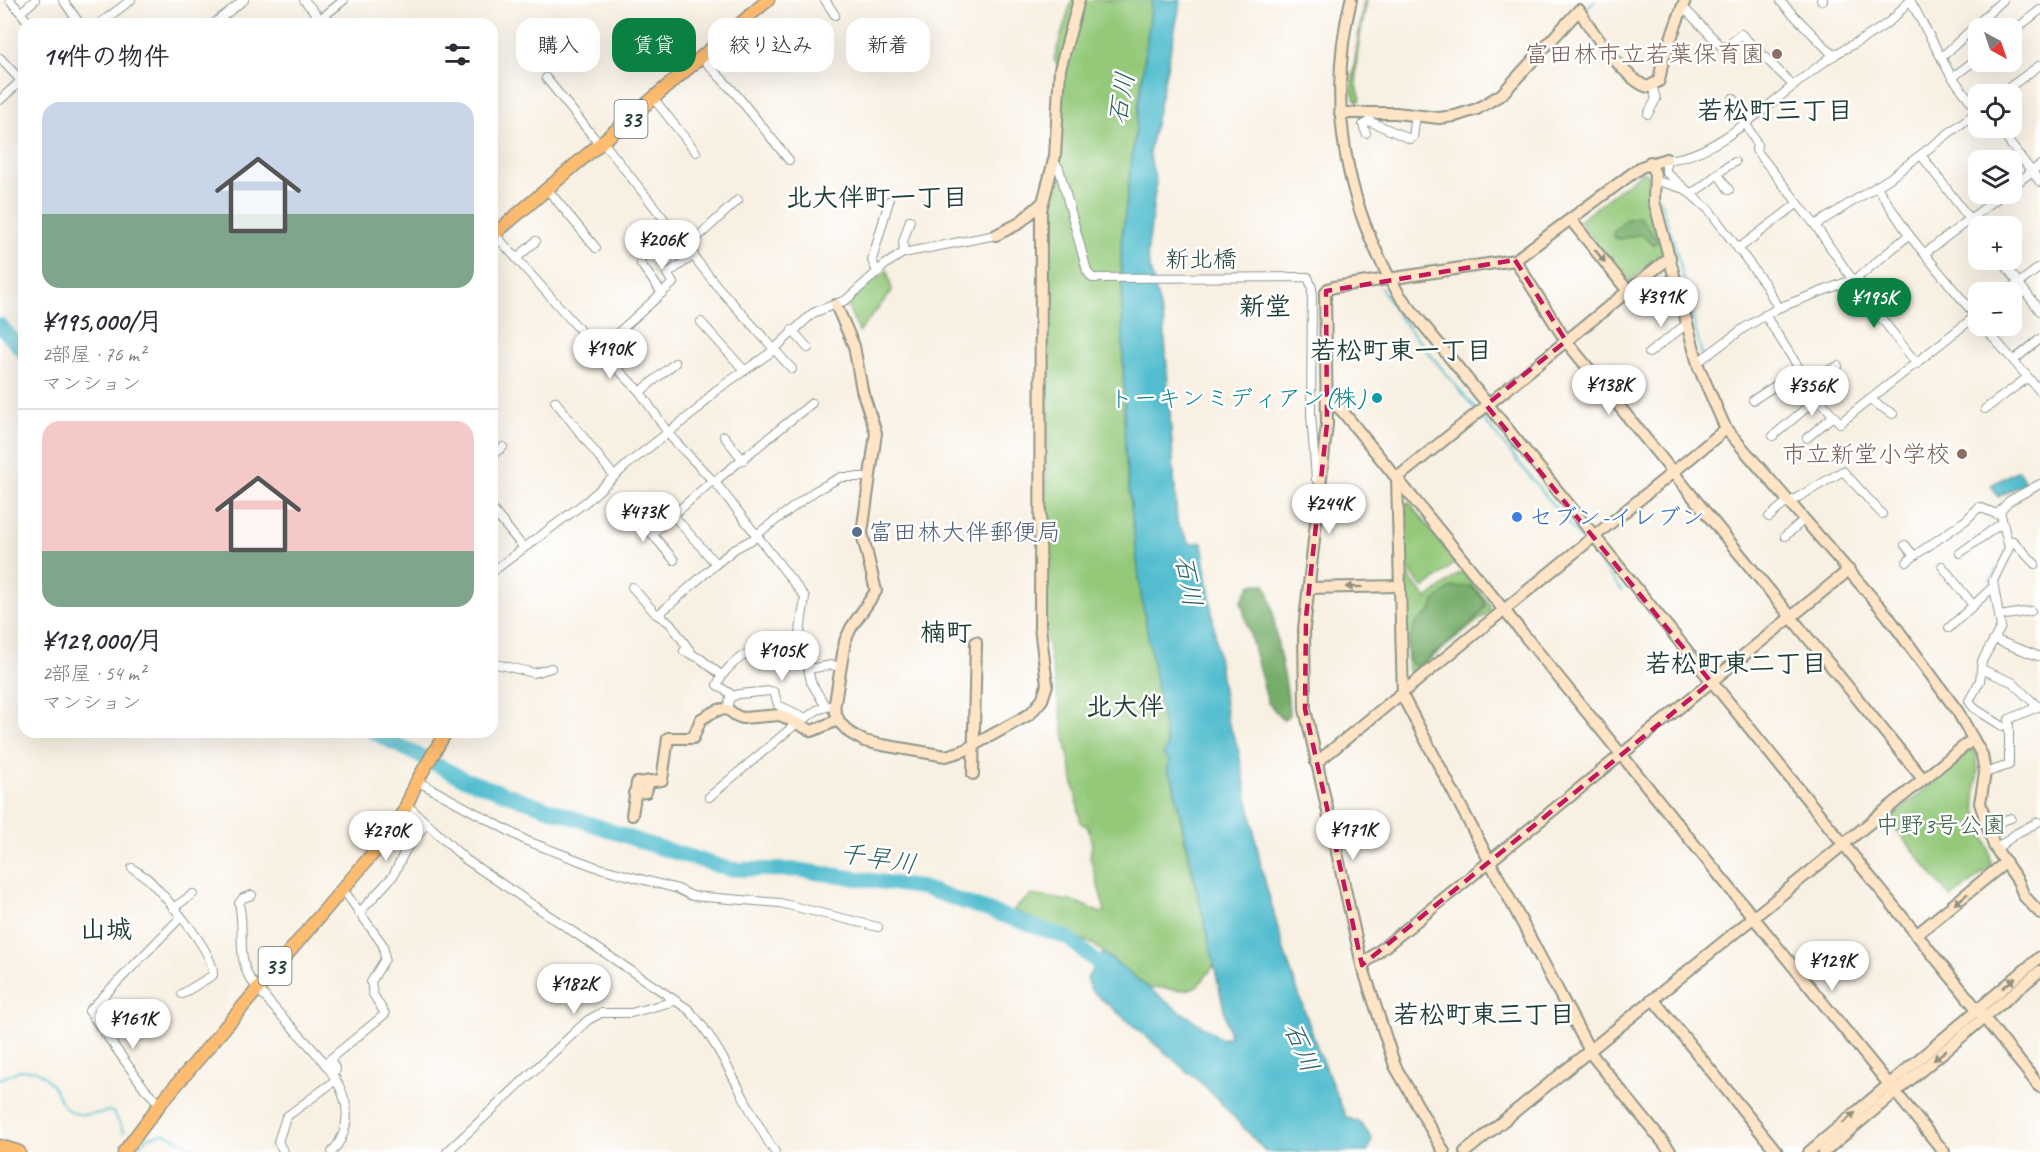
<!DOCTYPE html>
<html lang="ja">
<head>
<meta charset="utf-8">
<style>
	body { margin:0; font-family:Caveat,"Klee One",sans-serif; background:#f7f7f7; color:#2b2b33; height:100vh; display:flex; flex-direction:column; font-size:22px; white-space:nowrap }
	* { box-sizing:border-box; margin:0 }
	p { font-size:20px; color:#7c7c81 }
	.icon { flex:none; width:33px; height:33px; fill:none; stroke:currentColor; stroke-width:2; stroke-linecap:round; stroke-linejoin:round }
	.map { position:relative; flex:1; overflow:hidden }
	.details { position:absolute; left:18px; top:18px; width:480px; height:720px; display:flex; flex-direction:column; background:#fff; border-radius:18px; box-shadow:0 6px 24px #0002 }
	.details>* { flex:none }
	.top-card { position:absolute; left:516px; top:18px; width:570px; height:54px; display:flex; gap:12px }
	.needle { width:39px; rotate:140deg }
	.buttons { position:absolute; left:1968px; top:18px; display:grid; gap:12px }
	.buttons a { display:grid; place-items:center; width:54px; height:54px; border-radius:12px; background:#fff; box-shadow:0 6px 24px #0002; font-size:30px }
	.price { position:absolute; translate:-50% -51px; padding:0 14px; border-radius:21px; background:#fff; color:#222; font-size:20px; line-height:39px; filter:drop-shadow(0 2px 3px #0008) }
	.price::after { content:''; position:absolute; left:50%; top:36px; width:18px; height:14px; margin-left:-9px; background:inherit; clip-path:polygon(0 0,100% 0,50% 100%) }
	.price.on { background:#0b8043; color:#fff }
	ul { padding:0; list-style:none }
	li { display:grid; align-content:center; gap:12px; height:318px; padding:0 24px }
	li+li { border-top:2px solid #e1e1e2 }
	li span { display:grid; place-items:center; height:186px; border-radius:18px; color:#555 }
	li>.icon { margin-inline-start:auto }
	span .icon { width:108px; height:108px; fill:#fffc; stroke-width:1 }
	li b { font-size:26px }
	h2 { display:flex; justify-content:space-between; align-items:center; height:72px; padding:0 24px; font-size:26px }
	.tag { padding:0 21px; border-radius:18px; background:#fff; box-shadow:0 6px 24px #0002; font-size:21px; line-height:54px }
	.tag.on { background:#0b8043; color:#fff }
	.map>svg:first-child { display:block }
	.green { fill:#94c97a; stroke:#5a8357; stroke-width:1.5 }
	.forest { fill:#77ad6a; stroke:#4b754f; stroke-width:1.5 }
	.water { fill:#53bdcf; stroke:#397d82; stroke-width:1.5 }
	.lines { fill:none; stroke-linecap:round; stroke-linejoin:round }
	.stream { stroke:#53bdcf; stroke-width:2 }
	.river { stroke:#53bdcf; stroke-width:15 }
	.street-casing { stroke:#8c968b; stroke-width:10 }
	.secondary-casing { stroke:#8c968b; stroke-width:14 }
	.primary-casing { stroke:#8c968b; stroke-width:15 }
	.street { stroke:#fff; stroke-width:8 }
	.secondary { stroke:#ffe4c6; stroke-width:10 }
	.primary { stroke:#febc70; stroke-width:12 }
	.oneway { fill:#8f907d }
	.marked { fill:none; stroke:#c2185b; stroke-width:4.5; stroke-dasharray:12 8; stroke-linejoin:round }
	.education-dot { fill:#8d6e63; stroke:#fff; stroke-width:2 }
	.culture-dot { fill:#0f9aa8; stroke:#fff; stroke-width:2 }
	.shop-dot { fill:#3f7fe0; stroke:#fff; stroke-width:2 }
	.service-dot { fill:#5c6f8a; stroke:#fff; stroke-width:2 }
	.labels { text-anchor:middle; stroke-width:5; stroke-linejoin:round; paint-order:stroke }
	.shield { fill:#fff; stroke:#627771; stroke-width:1.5 }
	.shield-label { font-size:22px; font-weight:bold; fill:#1f3d34 }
	.education-label { font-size:24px; fill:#785e54; stroke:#fff; text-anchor:end }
	.street-label { font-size:24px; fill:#1f3d34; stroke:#fff }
	.culture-label { font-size:24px; fill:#0d838f; stroke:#fff; text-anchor:end }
	.shop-label { font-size:24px; fill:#366cbe; stroke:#fff; text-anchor:start }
	.service-label { font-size:24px; fill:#4e5e75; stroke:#fff; text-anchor:start }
	.park-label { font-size:24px; fill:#3c6046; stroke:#fff }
	.water-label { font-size:26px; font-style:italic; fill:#2f6362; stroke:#fff }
	.neighbourhood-label { font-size:26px; font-weight:bold; fill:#1f3d34; stroke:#fff }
</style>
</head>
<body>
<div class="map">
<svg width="2040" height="1152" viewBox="0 0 2040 1152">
	<rect width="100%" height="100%" fill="#fff"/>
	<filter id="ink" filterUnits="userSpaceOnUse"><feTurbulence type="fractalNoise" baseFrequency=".0167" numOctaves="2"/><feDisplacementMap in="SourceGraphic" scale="12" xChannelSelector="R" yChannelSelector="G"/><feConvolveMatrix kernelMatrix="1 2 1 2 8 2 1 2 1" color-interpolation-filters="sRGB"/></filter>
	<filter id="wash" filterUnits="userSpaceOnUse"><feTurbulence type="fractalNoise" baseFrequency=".008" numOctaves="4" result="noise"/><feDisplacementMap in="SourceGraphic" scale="24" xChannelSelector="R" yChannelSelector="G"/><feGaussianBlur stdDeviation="1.35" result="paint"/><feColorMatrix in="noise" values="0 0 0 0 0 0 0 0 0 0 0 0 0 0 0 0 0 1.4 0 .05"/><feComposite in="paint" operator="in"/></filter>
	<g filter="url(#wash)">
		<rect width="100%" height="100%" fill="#f8f0e2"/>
		<g class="green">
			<path d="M1072 0H1152L1121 245 1125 452 1141 595 1170 760 1168 774 1172 777 1189 862 1216 963C1210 970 1206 977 1200 983 1187 997 1166 985 1149 988L1094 945 1013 910 1031 895 1076 902 1101 913 1105 911 1090 857 1092 845 1088 827 1081 823 1045 630 1048 228 1051 196 1060 182V70L1054 59Z"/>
			<path d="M1364 0H1367C1362 30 1349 70 1361 99L1359 102 1355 99 1351 89Z"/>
			<polygon points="1643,171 1648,174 1651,210 1665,253 1627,283 1579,221"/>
			<polygon points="887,270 892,291 859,332 847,304"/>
			<polygon points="1409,502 1456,562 1424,589 1407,568 1403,505"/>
			<polygon points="1404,571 1427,599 1462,571 1490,605 1490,611 1413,673 1408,671"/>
			<path d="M1973 748C1984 769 1972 787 1976 808 1979 827 1992 848 1991 867L1951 898 1889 820Z"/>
		</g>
		<g class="forest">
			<polygon points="1639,216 1658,241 1653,245 1641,234 1620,239 1615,238 1613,233 1625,220"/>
			<path d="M1251 584H1265C1274 603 1273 620 1277 639 1281 665 1289 689 1289 715L1283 720 1268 703 1241 601Z"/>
			<polygon points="1470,586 1483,598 1485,606 1475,620 1424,662 1414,666 1409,659 1408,648 1415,624 1432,610 1434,601 1452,587"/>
		</g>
		<g class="water">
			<polygon points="1152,0 1181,0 1149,153 1156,183 1147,257 1164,323 1177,522 1190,544 1202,542 1227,719 1238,748 1261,867 1285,954 1319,1053 1346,1117 1361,1123 1372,1139 1368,1152 1266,1152 1208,1089 1091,990 1087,978 1103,953 1171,1005 1222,1039 1230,1036 1172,777 1167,770 1170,761 1163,755 1167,746 1141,595 1125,452 1121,245"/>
			<polygon points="2018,470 2025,483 1998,497 1991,485"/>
		</g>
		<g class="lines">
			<g class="stream">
				<polyline points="1588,7 1595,0"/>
				<polyline points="1659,197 1676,249 1702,356"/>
				<polyline points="1381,288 1397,314 1475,409"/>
				<polyline points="1481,416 1583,542"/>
				<polyline points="1586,546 1622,591"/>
				<polyline points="1990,581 1996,568"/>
				<path d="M0 1079 20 1070 37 1071C71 1094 49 1125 109 1111L114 1113 124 1132"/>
				<polyline points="138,1146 148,1137 164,1133 203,1152"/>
			</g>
			<g class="river">
				<polyline points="0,325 24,353"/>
				<polyline points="373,732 464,779 648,844 729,869 799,870 923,888 1068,938 1113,976"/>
			</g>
		</g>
	</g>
	<g filter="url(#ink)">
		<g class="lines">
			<defs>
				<g id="street">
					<polyline points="10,0 30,24"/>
					<polyline points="63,0 80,24"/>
					<polyline points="304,0 325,24"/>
					<polyline points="825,0 835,15"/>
					<polyline points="1821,0 1823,0"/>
					<polyline points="1910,0 1950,74 1978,111"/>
					<polyline points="1781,2 1834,56"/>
					<polyline points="1682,6 1724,49 1741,34 1794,86"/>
					<polyline points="21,12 35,0"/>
					<polyline points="99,24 131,0"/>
					<polyline points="213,24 244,0"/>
					<polyline points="314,24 344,0"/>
					<polyline points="2012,32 2040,10"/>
					<polyline points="1942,57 2003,0"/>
					<polyline points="0,58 24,84"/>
					<polyline points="702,58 736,94 789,160"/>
					<polyline points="1953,77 1978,58"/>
					<polyline points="546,78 600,145"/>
					<polyline points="2000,94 2040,65"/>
					<polyline points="1733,98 1750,119"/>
					<polyline points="654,99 696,152"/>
					<polyline points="0,100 24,78"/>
					<polyline points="1648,114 1656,99 1652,85"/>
					<polyline points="1745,122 1757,144 1756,150 1815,225 1852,279"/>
					<polyline points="1998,128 2040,182"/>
					<polyline points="1366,133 1363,125 1369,121 1410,139 1413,137 1416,115"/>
					<polyline points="603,142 717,286 792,369"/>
					<polyline points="1921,155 1978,230"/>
					<polyline points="1054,162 1059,168 1087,271 1092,278 1308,277 1312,288 1311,414 1316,479 1321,480"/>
					<polyline points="1718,174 1729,190"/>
					<polyline points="1654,180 1681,188"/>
					<polyline points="1877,187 1909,235 1978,319"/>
					<polyline points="2012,187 2040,165"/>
					<polyline points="548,190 596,248"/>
					<path d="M1691 193C1709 185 1718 170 1735 162"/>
					<polyline points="1815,225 1890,178 1978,111"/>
					<polyline points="493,232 579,329 640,392 670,436 719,487 805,597 800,632 811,682 826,707"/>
					<polyline points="687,247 738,200"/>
					<polyline points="1738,249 1798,203"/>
					<polyline points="904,253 903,242 910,220"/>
					<polyline points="1925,253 2003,194"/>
					<polyline points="517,258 536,241"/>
					<polyline points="2001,260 2040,311"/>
					<polyline points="641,264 662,293"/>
					<polyline points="877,272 872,260 889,201"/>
					<polyline points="1857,278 1882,319 1917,364"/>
					<polyline points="2007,292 2040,267"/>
					<path d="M1778 308 1765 284 1709 210 1666 172V159C1716 162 1793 80 1836 54 1855 43 1874 34 1891 20 1899 14 1903 6 1910 0"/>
					<polyline points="1765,315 1818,398 1840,423 1978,314"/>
					<polyline points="701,322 744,370"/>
					<polyline points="1983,326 2040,391"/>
					<polyline points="792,330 808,348"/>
					<polyline points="599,350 673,283 667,274 694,255"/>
					<polyline points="1649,353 1688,323"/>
					<polyline points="2014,360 2040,339"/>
					<polyline points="1698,362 1744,328 1778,308 1857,278 1909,235"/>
					<polyline points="1807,381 1838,366"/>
					<polyline points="640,392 675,363"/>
					<polyline points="1753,400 1800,370"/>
					<polyline points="1870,400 1893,414"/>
					<polyline points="555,401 614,476"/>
					<polyline points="1985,409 2027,378"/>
					<polyline points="724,436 743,460"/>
					<polyline points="1773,436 1818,398"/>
					<polyline points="1807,438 1833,416"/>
					<polyline points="492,455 503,447"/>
					<polyline points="714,482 812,403"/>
					<polyline points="1790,502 1843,471 1882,514"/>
					<polyline points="492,509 523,547"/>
					<polyline points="1769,517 1788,501"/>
					<polyline points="756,535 815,491 841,477 869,477"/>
					<polyline points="1785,536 1805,519"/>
					<polyline points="2008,540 2013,541 2035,564"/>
					<polyline points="1905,545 1914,556 1966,520 1979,507 1999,515"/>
					<polyline points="1960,553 2002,523"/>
					<polyline points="674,560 652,534 713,480"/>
					<polyline points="1907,562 1914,556"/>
					<polyline points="716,564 736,548 757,537"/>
					<polyline points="1942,566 1973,605"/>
					<polyline points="492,572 587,501 629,463 697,410 715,391 770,353 813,313 846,300 886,264 903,253 996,235"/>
					<polyline points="632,587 656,614 670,623 693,655"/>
					<polyline points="658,615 716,564 672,514"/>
					<polyline points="1999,616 2031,611"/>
					<polyline points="1949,628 1993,587"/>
					<polyline points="1996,640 2038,656"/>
					<polyline points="684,651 701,659 721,675"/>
					<polyline points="492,663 534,673 551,668"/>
					<polyline points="808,669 832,665 840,667"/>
					<polyline points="1981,669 2012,682 2038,707"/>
					<path d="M734 696 717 685C729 657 772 634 803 645"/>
					<polyline points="727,710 730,697 739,694 770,691 774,692 778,705 806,718 817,710 830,706"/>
					<polyline points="2002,726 1974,708 1969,701 1980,681 1982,661 2001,627 1993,581 2009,548 2000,511 2009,501 2040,484"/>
					<polyline points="1985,773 2009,765 2009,719 2040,706"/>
					<polyline points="417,781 527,841 596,867 678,889 692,896 780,903 878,927"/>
					<polyline points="709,797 796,724"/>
					<path d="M407 805 465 859 688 1009C722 1043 746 1110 775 1152"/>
					<polyline points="1987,826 2011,818"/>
					<polyline points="1996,849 2017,833 2038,822"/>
					<path d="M132 868C138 873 146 876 151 882 167 899 215 952 213 975L182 994"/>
					<path d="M252 895 243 898 239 903C245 927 237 952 248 975 251 982 258 987 262 993 292 1036 382 1093 332 1152"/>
					<polyline points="173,908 193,894"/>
					<polyline points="359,913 393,876 405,851 426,824"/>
					<polyline points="336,1070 330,1059 385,1014 373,994 371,982 385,959 383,945 342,888"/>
					<polyline points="160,1104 145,1089 89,1011 181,917"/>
					<polyline points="284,1152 278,1142 286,1117 336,1080"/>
					<polyline points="447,1152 588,1020 601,1013 631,1013 675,1001"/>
				</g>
				<g id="secondary">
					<path d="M1351 0C1326 102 1345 206 1400 296L2040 1087"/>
					<path d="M1340 113H1396L1439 118 1455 116 1477 109 1502 94 1579 10C1591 30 1626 81 1648 87L1659 81 1663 60 1685 0"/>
					<polyline points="1650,162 1655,174 1654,201 1699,368 1726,429 1887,615 1958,712 1982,755 1985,773 1980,803 1994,846 2018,881 2024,896 2040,913"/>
					<polyline points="1571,220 1628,291"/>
					<polyline points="996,235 1018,224 1042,203"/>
					<polyline points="1670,257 1397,478 1403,697 1592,1055 1671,1152"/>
					<polyline points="1515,260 1566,341 1923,779"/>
					<polyline points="836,305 854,346 862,390 876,433 862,533 876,591 851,628 845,641 834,709 840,723 850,733 864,741 882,745 946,756 963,751 1030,714 1042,700 1047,685 1040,627 1041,210 1055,156 1060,69 1079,0"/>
					<polyline points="1327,404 1335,404 1343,412 1944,1152"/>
					<polyline points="1309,588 1399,586"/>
					<polyline points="1316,763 1726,429"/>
					<polyline points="973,774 976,642"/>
					<polyline points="634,793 646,792 649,781"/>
					<path d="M632 815 637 783 662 780 668 738H693L701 719C709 715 721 705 730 711 735 715 736 717 743 718L780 715 812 731 838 720"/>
					<polyline points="1916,935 2006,862"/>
					<polyline points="1362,965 1849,570"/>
					<polyline points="1653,999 1777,1152"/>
					<polyline points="1444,1152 1395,1066 1362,965 1305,709 1304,629 1327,424 1325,294 1328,289 1334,287 1515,260 1641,167 1666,159"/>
					<polyline points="1465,1152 1973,739"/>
					<polyline points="1809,1152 2040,957"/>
					<polyline points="1824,1152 2040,971"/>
				</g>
				<g id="primary">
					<polyline points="492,236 768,0"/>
					<polyline points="0,1146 19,1152"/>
					<polyline points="124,1152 160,1104 386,838 404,811 417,781 446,732"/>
				</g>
			</defs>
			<use href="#street" class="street-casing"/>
			<use href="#secondary" class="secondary-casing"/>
			<use href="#primary" class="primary-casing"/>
			<use href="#street" class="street"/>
			<use href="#secondary" class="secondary"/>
			<use href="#primary" class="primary"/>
		</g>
		<defs><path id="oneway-solid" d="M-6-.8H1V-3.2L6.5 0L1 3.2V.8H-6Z" transform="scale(1.5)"/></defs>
		<g class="oneway">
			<use href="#oneway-solid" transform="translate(1600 256) rotate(51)"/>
			<use href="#oneway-solid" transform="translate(1354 587) rotate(179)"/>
			<use href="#oneway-solid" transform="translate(1961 899) rotate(141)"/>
			<use href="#oneway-solid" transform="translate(2009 983) rotate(-39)"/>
			<use href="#oneway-solid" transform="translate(1940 1055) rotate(140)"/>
			<use href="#oneway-solid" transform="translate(1849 1118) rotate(-40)"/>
		</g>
	</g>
	<path class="marked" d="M1515 260 1566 341 1486 405 1711 682 1362 965 1305 709 1306 617 1327 424 1326 291Z"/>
	<g class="education-dot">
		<circle cx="1777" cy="54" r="6"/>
		<circle cx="1962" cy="454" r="6"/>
	</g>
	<circle class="culture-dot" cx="1377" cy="398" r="6"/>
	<circle class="shop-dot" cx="1517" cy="517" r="6"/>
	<circle class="service-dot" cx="857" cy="532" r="6"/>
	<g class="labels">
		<g class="shield">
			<rect x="614.5" y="100" width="33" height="38" rx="4.5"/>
			<rect x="258.5" y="947" width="33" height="38" rx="4.5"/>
		</g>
		<g class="shield-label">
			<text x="631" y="127">33</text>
			<text x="275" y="974">33</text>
		</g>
		<g class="education-label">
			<text x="1765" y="62">富田林市立若葉保育園</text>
			<text x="1950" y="462">市立新堂小学校</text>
		</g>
		<g class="street-label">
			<text x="1201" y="267">新北橋</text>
		</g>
		<g class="culture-label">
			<text x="1365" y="406">トーキンミディアン(株)</text>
		</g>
		<g class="shop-label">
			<text x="1529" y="525">セブン-イレブン</text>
		</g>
		<g class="service-label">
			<text x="869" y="540">富田林大伴郵便局</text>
		</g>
		<g class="park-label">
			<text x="1941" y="833">中野3号公園</text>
		</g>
		<g class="water-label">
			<text transform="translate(1121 98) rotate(-80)" y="9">石川</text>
			<text transform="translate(1189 581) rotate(80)" y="9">石川</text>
			<text transform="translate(878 858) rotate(9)" y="9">千早川</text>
			<text transform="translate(1302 1047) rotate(67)" y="9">石川</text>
		</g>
		<g class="neighbourhood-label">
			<text x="1775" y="119">若松町三丁目</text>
			<text x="877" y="206">北大伴町一丁目</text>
			<text x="1265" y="315">新堂</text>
			<text x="1401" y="359">若松町東一丁目</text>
			<text x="946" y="641">楠町</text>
			<text x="1736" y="672">若松町東二丁目</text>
			<text x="1125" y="715">北大伴</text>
			<text x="106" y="938">山城</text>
			<text x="1484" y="1023">若松町東三丁目</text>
		</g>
	</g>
</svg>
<div class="buttons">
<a><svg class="needle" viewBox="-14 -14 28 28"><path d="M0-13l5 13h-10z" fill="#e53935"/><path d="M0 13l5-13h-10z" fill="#7c7c81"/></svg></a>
<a><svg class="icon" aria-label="locate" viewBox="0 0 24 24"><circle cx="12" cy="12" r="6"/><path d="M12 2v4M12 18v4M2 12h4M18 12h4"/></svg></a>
<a><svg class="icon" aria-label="layers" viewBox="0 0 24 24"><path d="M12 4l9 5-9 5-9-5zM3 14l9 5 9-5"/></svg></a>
<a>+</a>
<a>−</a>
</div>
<b class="price" style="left:662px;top:271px">¥206K</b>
<b class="price" style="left:1661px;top:328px">¥391K</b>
<b class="price on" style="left:1874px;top:329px">¥195K</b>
<b class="price" style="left:610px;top:380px">¥190K</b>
<b class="price" style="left:1609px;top:416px">¥138K</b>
<b class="price" style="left:1812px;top:417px">¥356K</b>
<b class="price" style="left:1329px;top:535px">¥244K</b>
<b class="price" style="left:643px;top:543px">¥473K</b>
<b class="price" style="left:782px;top:682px">¥105K</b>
<b class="price" style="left:1353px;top:861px">¥171K</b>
<b class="price" style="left:386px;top:862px">¥270K</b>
<b class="price" style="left:1832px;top:992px">¥129K</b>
<b class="price" style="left:574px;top:1015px">¥182K</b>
<b class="price" style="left:133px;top:1050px">¥161K</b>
<div class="top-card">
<a class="tag">購入</a>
<a class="tag on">賃貸</a>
<a class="tag">絞り込み</a>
<a class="tag">新着</a>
</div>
<section class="details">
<h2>14件の物件<svg class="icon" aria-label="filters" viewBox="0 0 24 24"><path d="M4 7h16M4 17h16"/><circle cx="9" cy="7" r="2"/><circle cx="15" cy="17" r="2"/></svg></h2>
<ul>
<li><span style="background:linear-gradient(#c9d6e8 60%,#7fa58c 0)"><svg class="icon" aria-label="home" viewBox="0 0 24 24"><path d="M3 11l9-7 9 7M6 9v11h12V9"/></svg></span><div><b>¥195,000/月</b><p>2部屋 · 76 m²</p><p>マンション</p></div></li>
<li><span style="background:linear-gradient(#f6c9c9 70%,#7fa58c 0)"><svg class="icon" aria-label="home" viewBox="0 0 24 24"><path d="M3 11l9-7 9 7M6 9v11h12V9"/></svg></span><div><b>¥129,000/月</b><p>2部屋 · 54 m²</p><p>マンション</p></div></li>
</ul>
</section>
</div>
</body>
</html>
